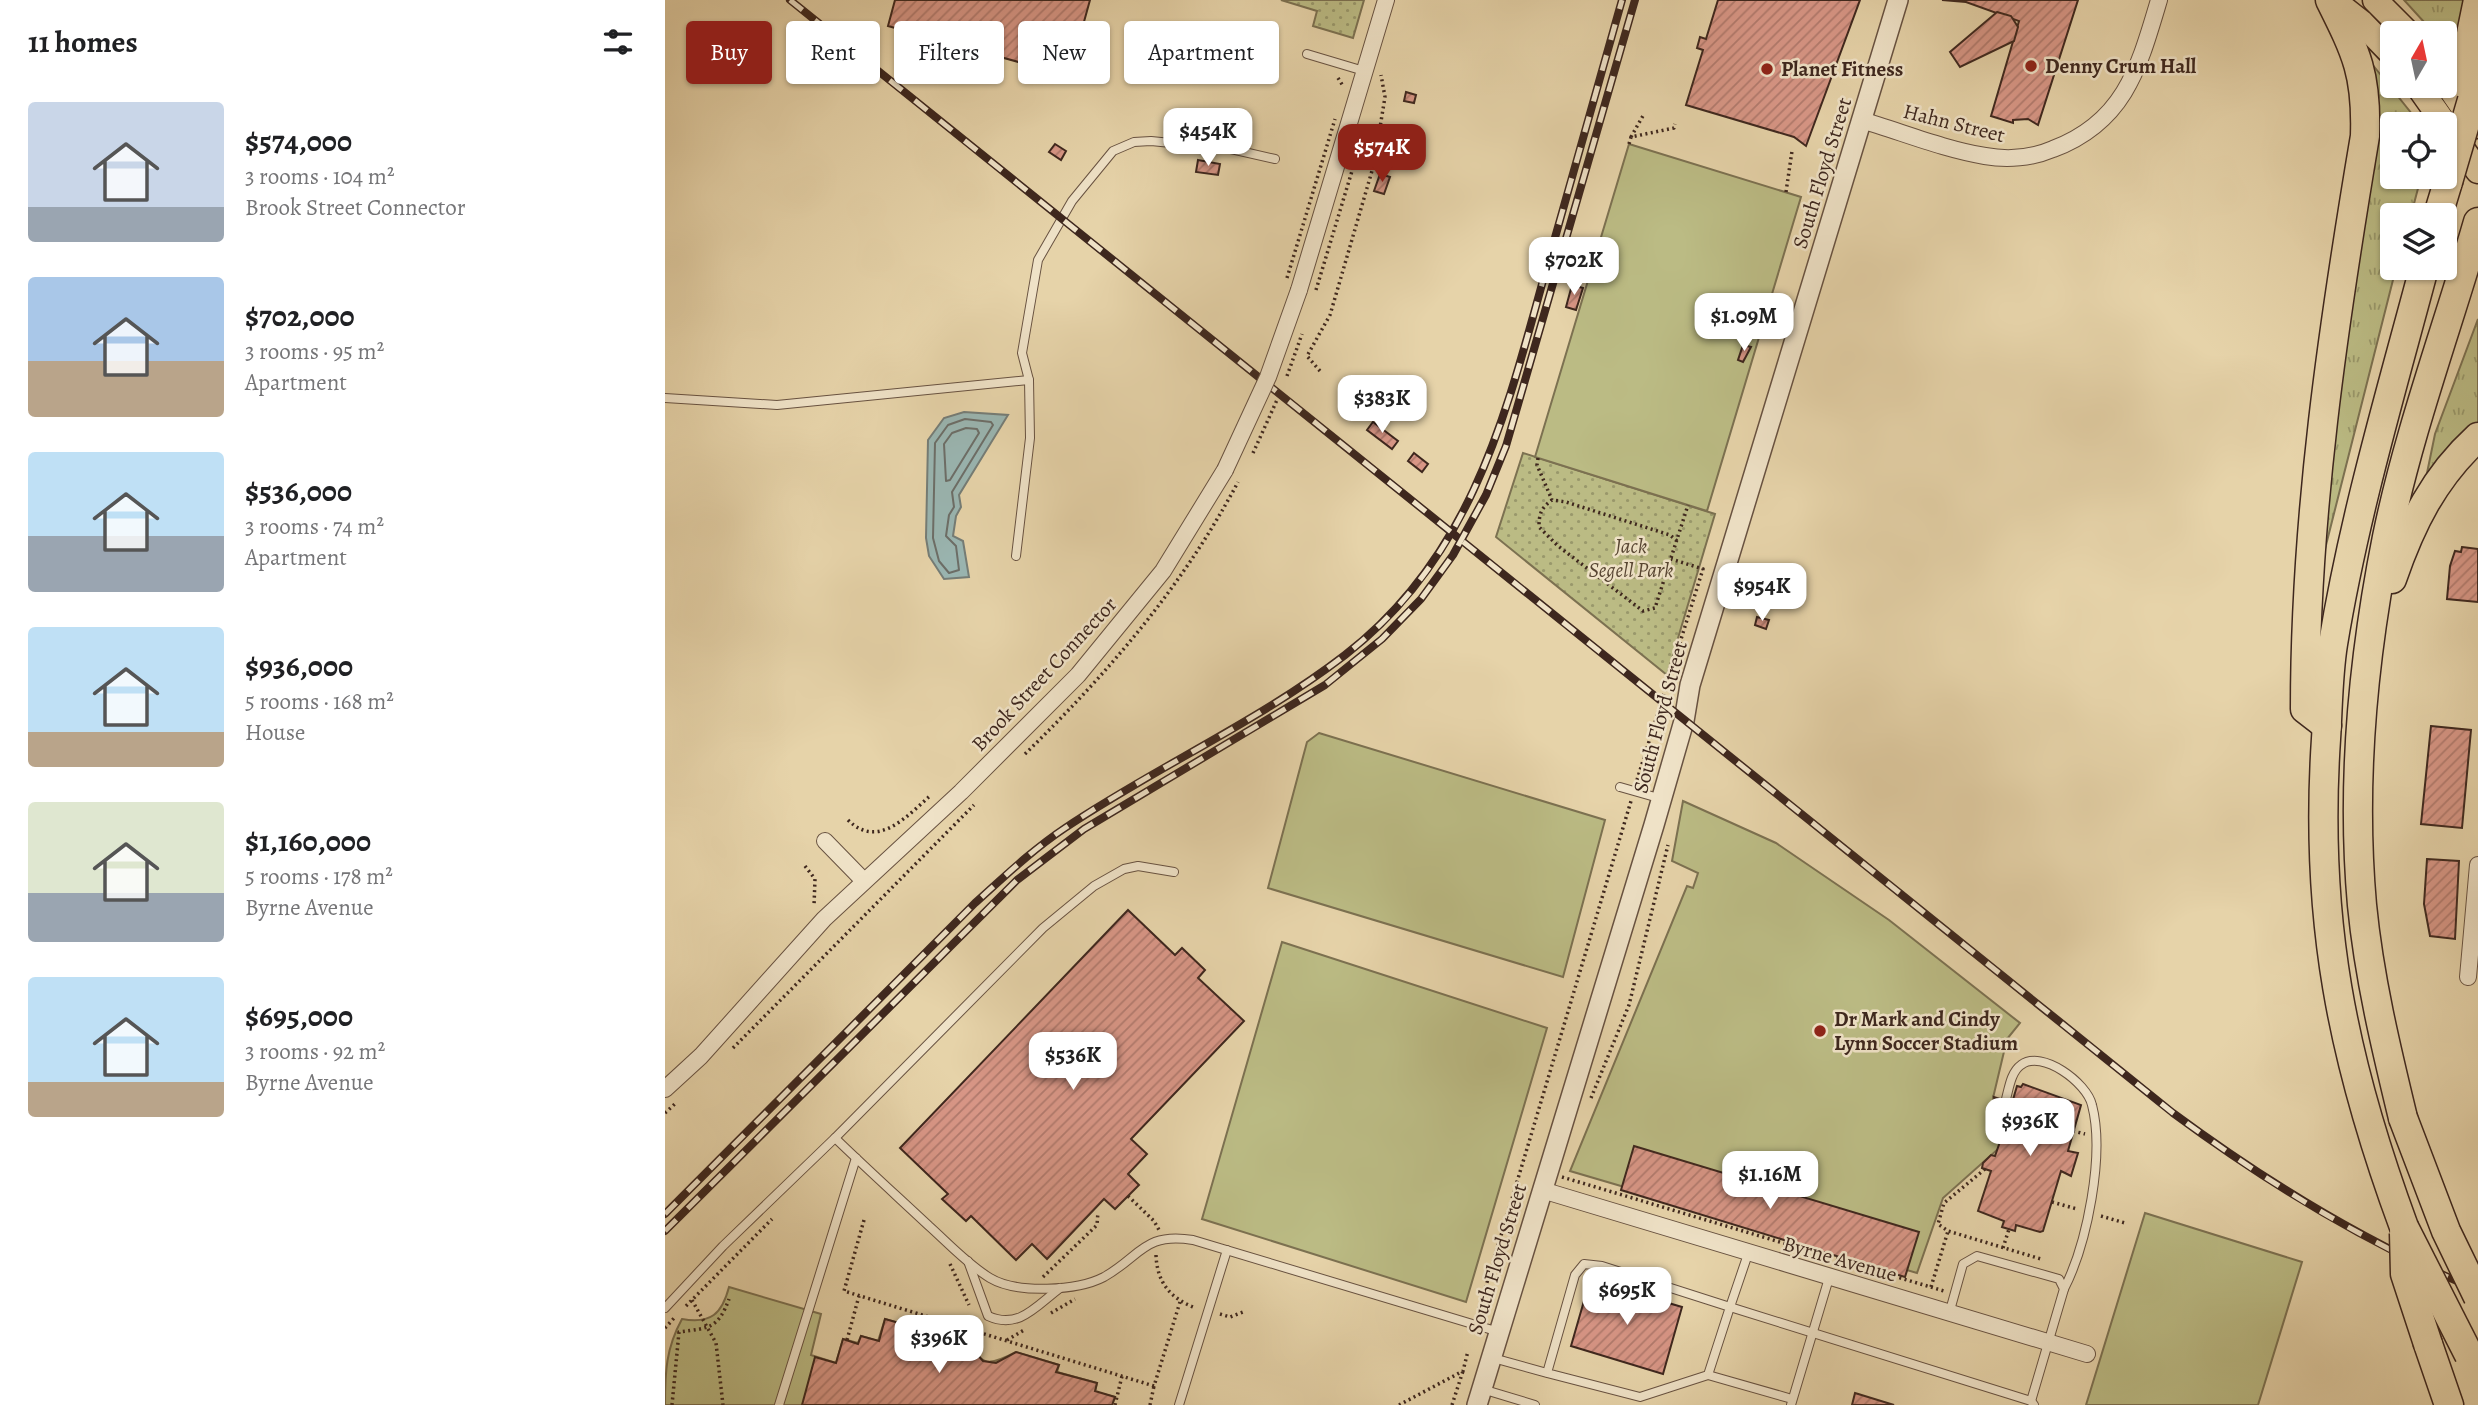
<!DOCTYPE html>
<html lang="en">
<head>
<meta charset="utf-8">
<style>
	body { margin:0; font-family:Alegreya,serif; background:#f2f2f2; color:#202124; height:100vh; display:flex; flex-direction:column; font-size:26px; white-space:nowrap }
	* { box-sizing:border-box; margin:0 }
	p { font-size:23px; color:#757577 }
	.icon { flex:none; width:38px; height:38px; fill:none; stroke:currentColor; stroke-width:2; stroke-linecap:round; stroke-linejoin:round }
	.map { position:relative; flex:1; overflow:hidden }
	.side { display:flex; flex-direction:column; background:#fff; width:665px }
	.side>* { flex:none }
	.banner { position:absolute; left:21px; top:21px; width:665px; height:63px; display:flex; gap:14px }
	.needle { width:46px; rotate:9deg }
	.controls { position:absolute; left:1715px; top:21px; display:grid; gap:14px }
	.controls a { display:grid; place-items:center; width:77px; height:77px; border-radius:7px; background:#fff; box-shadow:0 2px 5px #0004; font-size:35px }
	.price { position:absolute; translate:-50% -60px; padding:0 16px; border-radius:14px; background:#fff; color:#222; font-size:23px; line-height:46px; filter:drop-shadow(0 2px 4px #0008) }
	.price::after { content:''; position:absolute; left:50%; top:42px; width:21px; height:16px; margin-left:-10px; background:inherit; clip-path:polygon(0 0,100% 0,50% 100%) }
	.price.current { background:#8f2418; color:#fff }
	ul { padding:0; list-style:none }
	li { display:flex; align-items:center; gap:21px; height:175px; padding:0 28px }
	li span { display:grid; place-items:center; flex:none; width:196px; height:140px; border-radius:7px; color:#555 }
	li>.icon { margin-inline-start:auto }
	span .icon { width:84px; height:84px; fill:#fffc; stroke-width:1 }
	li b { font-size:30px }
	h2 { display:flex; justify-content:space-between; align-items:center; height:84px; padding:0 28px; font-size:30px }
	.pill { padding:0 24px; border-radius:7px; background:#fff; box-shadow:0 2px 5px #0004; font-size:24px; line-height:63px }
	.pill.current { background:#8f2418; color:#fff }
	main { display:flex; flex:1; min-height:0 }
	.map>svg:first-child { display:block }
	.grass { fill:url(#grass-tufts); stroke:#7c7151; stroke-width:2 }
	.park { fill:url(#park-dots); stroke:#7c7151; stroke-width:2 }
	.garden { fill:#bbbb84; stroke:#7c7151; stroke-width:2 }
	.water { fill:#9ab6b2; stroke:#757d77; stroke-width:2 }
	.lines { fill:none; stroke-linecap:round; stroke-linejoin:round }
	.shore { stroke:#6c6e68; stroke-width:2 }
	.building { fill:url(#building-hatch); stroke:#3e271e; stroke-width:2 }
	.service-casing { stroke:#685241; stroke-width:10 }
	.minor-casing { stroke:#685241; stroke-width:18 }
	.tertiary-casing { stroke:#685241; stroke-width:22 }
	.primary-casing { stroke:#3e271e; stroke-width:27 }
	.motorway-casing { stroke:#3e271e; stroke-width:31 }
	.path { stroke:#3e271e; stroke-width:3.5; stroke-dasharray:2 3.5; stroke-linecap:butt }
	.service { stroke:#efe2c7; stroke-width:8 }
	.minor { stroke:#efe2c7; stroke-width:16 }
	.tertiary { stroke:#efe2c7; stroke-width:19 }
	.primary { stroke:#e6d3a9; stroke-width:24 }
	.motorway { stroke:#e6d3a9; stroke-width:28 }
	.rail-casing { stroke:#3e271e; stroke-width:8 }
	.rail { stroke:#efe2c7; stroke-width:5; stroke-dasharray:16; stroke-linecap:butt }
	.minor-bridge-casing { stroke:#685241; stroke-width:18; stroke-linecap:butt }
	.motorway-bridge-casing { stroke:#3e271e; stroke-width:31; stroke-linecap:butt }
	.path-bridge { stroke:#3e271e; stroke-width:3.5; stroke-dasharray:2 3.5; stroke-linecap:butt }
	.minor-bridge { stroke:#efe2c7; stroke-width:16 }
	.motorway-bridge { stroke:#e6d3a9; stroke-width:28 }
	.poi-dot { fill:#8f2418; stroke:#efe2c7; stroke-width:2.5 }
	.labels { text-anchor:middle; stroke-width:5; stroke-linejoin:round; paint-order:stroke }
	.poi-label { font-size:21px; font-weight:bold; fill:#3e271e; stroke:#efe2c7; text-anchor:start }
	.street-label { font-size:21px; fill:#3e271e; stroke:#efe2c7 }
	.park-label { font-size:21px; font-style:italic; fill:#574532; stroke:#efe2c7 }
</style>
</head>
<body>
<main>
<section class="side">
<h2>11 homes<svg class="icon" aria-label="filters" viewBox="0 0 24 24"><path d="M4 7h16M4 17h16"/><circle cx="9" cy="7" r="2"/><circle cx="15" cy="17" r="2"/></svg></h2>
<ul>
<li><span style="background:linear-gradient(#c9d6e8 75%,#9aa5b1 0)"><svg class="icon" aria-label="home" viewBox="0 0 24 24"><path d="M3 11l9-7 9 7M6 9v11h12V9"/></svg></span><div><b>$574,000</b><p>3 rooms · 104 m²</p><p>Brook Street Connector</p></div></li>
<li><span style="background:linear-gradient(#a9c7e8 60%,#b9a48a 0)"><svg class="icon" aria-label="home" viewBox="0 0 24 24"><path d="M3 11l9-7 9 7M6 9v11h12V9"/></svg></span><div><b>$702,000</b><p>3 rooms · 95 m²</p><p>Apartment</p></div></li>
<li><span style="background:linear-gradient(#bfe0f5 60%,#9aa5b1 0)"><svg class="icon" aria-label="home" viewBox="0 0 24 24"><path d="M3 11l9-7 9 7M6 9v11h12V9"/></svg></span><div><b>$536,000</b><p>3 rooms · 74 m²</p><p>Apartment</p></div></li>
<li><span style="background:linear-gradient(#bfe0f5 75%,#b9a48a 0)"><svg class="icon" aria-label="home" viewBox="0 0 24 24"><path d="M3 11l9-7 9 7M6 9v11h12V9"/></svg></span><div><b>$936,000</b><p>5 rooms · 168 m²</p><p>House</p></div></li>
<li><span style="background:linear-gradient(#dfe7d0 65%,#9aa5b1 0)"><svg class="icon" aria-label="home" viewBox="0 0 24 24"><path d="M3 11l9-7 9 7M6 9v11h12V9"/></svg></span><div><b>$1,160,000</b><p>5 rooms · 178 m²</p><p>Byrne Avenue</p></div></li>
<li><span style="background:linear-gradient(#bfe0f5 75%,#b9a48a 0)"><svg class="icon" aria-label="home" viewBox="0 0 24 24"><path d="M3 11l9-7 9 7M6 9v11h12V9"/></svg></span><div><b>$695,000</b><p>3 rooms · 92 m²</p><p>Byrne Avenue</p></div></li>
</ul>
</section>
<div class="map">
<svg width="1813" height="1405" viewBox="0 0 1813 1405">
	<defs>
		<pattern id="grass-tufts" width="24" height="20" patternUnits="userSpaceOnUse" patternTransform="scale(1.75)"><rect width="24" height="20" fill="#bbbb84"/><path d="M3 7l-1-3M5 7V3M7 7l1-3M15 17l-1-3M17 17v-4M19 17l1-3" fill="none" stroke="#99986b"/></pattern>
		<pattern id="park-dots" width="8" height="8" patternUnits="userSpaceOnUse" patternTransform="scale(1.75)"><rect width="8" height="8" fill="#bbbb84"/><path d="M2 2h.1M6 6h.1" fill="none" stroke="#99986b" stroke-width="1.8" stroke-linecap="round"/></pattern>
		<pattern id="building-hatch" width="6" height="6" patternUnits="userSpaceOnUse" patternTransform="scale(1.75)"><rect width="6" height="6" fill="#d89686"/><path d="M-1 1l2-2M0 6l6-6M5 7l2-2" fill="none" stroke="#b17a6d"/></pattern>
	</defs>
	<rect width="100%" height="100%" fill="#e6d3a9"/>
	<filter id="stains"><feTurbulence type="fractalNoise" baseFrequency=".00286" numOctaves="4"/><feColorMatrix values="0 0 0 0 .2 0 0 0 0 .09 0 0 0 0 .02 0 0 0 .5 -.17"/></filter>
	<radialGradient id="worn" r=".72"><stop offset=".6" stop-color="#630" stop-opacity="0"/><stop offset="1" stop-color="#630" stop-opacity=".3"/></radialGradient>
	<g class="grass">
		<polygon points="1739,0 1804,0 1791,58 1780,46 1780,33 1769,33"/>
		<polygon points="1707,64 1755,124 1727,124 1727,177 1756,177 1746,215 1727,215 1727,268 1731,268 1658,557"/>
		<polygon points="1813,319 1813,430 1769,472 1762,473 1770,434"/>
	</g>
	<g class="park">
		<polygon points="616,0 699,0 688,38 648,26 652,11"/>
		<polygon points="858,453 1050,514 1002,675 831,537"/>
	</g>
	<g class="garden">
		<polygon points="964,144 1136,197 1042,511 870,457"/>
		<polygon points="654,733 940,820 898,977 603,888 642,742"/>
		<polygon points="1018,801 1111,843 1224,920 1355,1023 1342,1039 1328,1098 1342,1141 1278,1198 1252,1273 905,1171 1022,886 1028,888 1033,873 1007,861"/>
		<polygon points="617,942 882,1028 801,1302 537,1219"/>
		<polygon points="1480,1213 1637,1262 1593,1405 1421,1405"/>
		<path d="M64 1287 156 1314 146 1355 171 1363 178 1339 193 1343 196 1336 213 1341 220 1319 262 1331 264 1325 304 1337C314 1368 325 1366 351 1352L394 1365 392 1372 432 1383 430 1392 450 1397 447 1405H0C0 1372 1 1348 17 1319 46 1324 57 1314 64 1287Z"/>
	</g>
	<polygon class="water" points="299,412 343,415 294,495 296,507 291,516 288,536 298,541 304,577 279,579 264,556 261,538 263,440 279,418"/>
	<g class="lines">
		<g class="shore">
			<polygon points="300,419 326,422 328,425 287,492 289,507 284,515 281,536 291,546 294,570 284,573 274,561 268,538 270,443 283,425"/>
			<polygon points="301,428 312,429 314,433 285,480 281,481 279,444 287,433"/>
		</g>
	</g>
	<g class="building">
		<polygon points="230,0 425,0 404,76 223,26"/>
		<polygon points="1053,0 1195,0 1141,146 1129,137 1021,105 1038,50 1032,48 1035,37 1041,39"/>
		<polygon points="1277,0 1413,0 1373,125 1363,119 1348,120 1348,123 1326,116 1354,21 1301,2"/>
		<polygon points="1332,12 1346,16 1353,27 1349,41 1295,67 1285,52"/>
		<polygon points="741,92 751,95 749,103 739,101"/>
		<polygon points="390,144 401,151 396,160 384,152"/>
		<polygon points="533,160 555,164 553,175 531,172"/>
		<polygon points="715,174 725,177 719,194 709,191"/>
		<polygon points="907,285 918,288 911,310 901,307"/>
		<polygon points="1078,345 1086,347 1078,362 1073,360"/>
		<polygon points="708,422 733,441 727,449 702,430"/>
		<polygon points="749,453 763,464 757,472 743,461"/>
		<polygon points="1797,547 1813,549 1813,602 1782,599 1785,566 1790,551 1796,552"/>
		<polygon points="1092,617 1104,620 1101,629 1090,625"/>
		<polygon points="1766,726 1806,730 1797,828 1756,824"/>
		<polygon points="1762,859 1794,861 1790,939 1765,936 1759,904"/>
		<polygon points="463,910 510,955 517,948 540,970 533,978 579,1021 466,1139 482,1154 463,1174 474,1185 450,1209 439,1199 382,1259 367,1244 351,1260 306,1216 301,1221 277,1199 283,1194 235,1148"/>
		<polygon points="1358,1084 1416,1105 1403,1151 1413,1153 1406,1176 1396,1171 1378,1231 1375,1232 1351,1225 1350,1231 1337,1227 1339,1221 1313,1211 1326,1171 1317,1168 1318,1163 1326,1155 1330,1156 1339,1130 1329,1097 1347,1103 1352,1086 1356,1087"/>
		<polygon points="969,1146 1254,1232 1240,1277 956,1190"/>
		<polygon points="925,1280 1017,1307 998,1374 906,1346"/>
		<polygon points="220,1319 262,1331 264,1325 304,1337 309,1351 318,1361 331,1363 351,1352 394,1365 391,1372 432,1383 430,1391 450,1397 447,1405 137,1405 150,1357 171,1363 178,1339 193,1344 196,1336 214,1341"/>
		<polygon points="1190,1393 1229,1405 1187,1405"/>
	</g>
	<g class="lines">
		<defs>
			<g id="service">
				<polyline points="642,54 699,71"/>
				<polyline points="0,398 112,405 364,380"/>
				<polyline points="351,556 365,438 364,380 357,353 373,260 407,201 448,151 469,142 486,141 566,149 610,159"/>
				<polyline points="1055,586 1109,601"/>
				<polyline points="955,787 997,799"/>
				<path d="M1341 1099C1344 1088 1346 1072 1356 1065 1377 1049 1422 1083 1427 1105 1440 1155 1422 1244 1399 1289"/>
				<polyline points="170,1138 378,928 429,886 459,869 473,866 509,872"/>
				<polyline points="1083,1254 1065,1307 1366,1401 1369,1405"/>
				<path d="M303 1261 323 1316C354 1330 371 1306 395 1288"/>
				<path d="M0 1308 58 1246 170 1138C201 1168 233 1197 264 1226 283 1243 302 1264 325 1278 352 1294 412 1291 439 1277 476 1256 479 1232 528 1240L834 1332"/>
				<polyline points="1284,1314 1298,1264 1312,1256 1394,1279 1399,1289 1366,1401"/>
				<polyline points="828,1358 882,1373 910,1275 919,1264 937,1266 1065,1307 1043,1375 975,1397 882,1373"/>
				<polyline points="1043,1375 1127,1399"/>
				<polyline points="817,1389 870,1405"/>
				<polyline points="114,1405 191,1158"/>
				<polyline points="514,1405 562,1250"/>
				<polyline points="1126,1405 1164,1278"/>
			</g>
			<g id="minor">
				<path d="M1196 120C1237 132 1278 149 1320 156 1342 160 1367 158 1388 149 1460 122 1474 67 1494 0"/>
				<polyline points="634,290 721,0"/>
				<polyline points="160,841 199,881"/>
				<polyline points="1803,977 1813,865"/>
				<polyline points="0,1089 36,1056 159,919 296,792 413,675 498,571 560,470"/>
				<polyline points="877,1190 1422,1354"/>
			</g>
			<polyline id="tertiary" points="812,1405 989,825 1019,721 1025,685 1233,0"/>
			<g id="primary">
				<polyline points="1668,0 1697,23 1727,54"/>
				<polyline points="1710,0 1743,33"/>
				<polyline points="1780,81 1811,126"/>
				<polyline points="1753,86 1813,171"/>
			</g>
			<g id="motorway">
				<polyline points="1807,100 1799,68 1813,0"/>
				<polyline points="1773,215 1783,182"/>
				<path d="M1727 579C1746 524 1769 477 1813 437"/>
				<path d="M1662 726 1640 709C1640 516 1668 326 1700 136 1702 75 1692 54 1665 0"/>
				<path d="M1738 1118C1721 1048 1704 977 1697 905 1686 782 1698 657 1722 537 1744 430 1783 326 1813 222"/>
				<path d="M1739 1227C1677 1059 1649 919 1661 739 1663 708 1663 675 1668 644 1689 516 1726 392 1759 268"/>
				<polyline points="1763,1344 1784,1405"/>
			</g>
		</defs>
		<use href="#service" class="service-casing"/>
		<use href="#minor" class="minor-casing"/>
		<use href="#tertiary" class="tertiary-casing"/>
		<use href="#primary" class="primary-casing"/>
		<use href="#motorway" class="motorway-casing"/>
		<g class="path">
			<polyline points="673,78 678,86"/>
			<polyline points="966,137 979,114"/>
			<polyline points="964,144 966,137 1009,128 1010,124"/>
			<polyline points="1121,192 1127,151"/>
			<polyline points="655,371 642,356 665,315 709,164 720,97 716,75"/>
			<polyline points="873,458 872,465 887,500"/>
			<path d="M1012 541 1005 535 901 502 887 500C876 508 874 514 874 527L893 546 978 611 990 608 1023 505"/>
			<polyline points="972,780 1038,569 1006,559"/>
			<path d="M183 820C213 850 242 816 266 795"/>
			<polyline points="140,866 150,879 149,906"/>
			<polyline points="68,1048 309,805"/>
			<polyline points="926,1098 964,1005 1003,845"/>
			<polyline points="0,1113 12,1102"/>
			<polyline points="1408,1131 1420,1134"/>
			<polyline points="1320,1169 1279,1203 1273,1224 1283,1231 1376,1259"/>
			<polyline points="897,1177 1279,1291"/>
			<polyline points="463,1196 489,1221 494,1230"/>
			<polyline points="1387,1202 1412,1209"/>
			<polyline points="1436,1216 1460,1223"/>
			<polyline points="199,1220 179,1291 489,1386 515,1302"/>
			<polyline points="1338,1248 1344,1229"/>
			<path d="M491 1255C492 1283 506 1299 531 1308"/>
			<polyline points="285,1264 304,1305"/>
			<polyline points="378,1277 432,1225 433,1212"/>
			<polyline points="1266,1287 1283,1231"/>
			<polyline points="27,1300 51,1343 58,1405"/>
			<polyline points="21,1306 107,1219"/>
			<polyline points="814,1309 966,801"/>
			<polyline points="386,1313 410,1299"/>
			<polyline points="555,1314 565,1317 578,1312"/>
			<polyline points="0,1328 11,1316"/>
			<polyline points="182,1340 194,1296"/>
			<polyline points="342,1340 359,1330"/>
			<path d="M7 1405 14 1332C44 1328 53 1329 64 1299"/>
			<polyline points="450,1405 457,1376"/>
			<polyline points="485,1405 489,1386"/>
			<polyline points="734,1405 798,1371 803,1351"/>
			<polyline points="787,1405 798,1371"/>
		</g>
		<use href="#service" class="service"/>
		<use href="#minor" class="minor"/>
		<use href="#tertiary" class="tertiary"/>
		<use href="#primary" class="primary"/>
		<use href="#motorway" class="motorway"/>
		<defs>
			<g id="rail">
				<path d="M125 0 1508 1113C1604 1184 1702 1244 1813 1290"/>
				<path d="M0 1214 310 903C339 877 367 850 400 828 491 767 593 722 680 655 808 556 841 414 882 266 907 177 932 89 957 0"/>
				<polyline points="0,1231 352,880 419,829 660,685 717,639 756,599 788,555 821,495 841,446 970,0"/>
			</g>
		</defs>
		<use href="#rail" class="rail-casing"/>
		<use href="#rail" class="rail"/>
		<defs>
			<polyline id="minor-bridge" points="560,470 603,377 634,290"/>
			<g id="motorway-bridge">
				<polyline points="1783,182 1807,100"/>
				<polyline points="1738,1118 1781,1231 1813,1297"/>
				<polyline points="1739,1227 1804,1355"/>
				<polyline points="1739,1233 1740,1274 1763,1344"/>
			</g>
		</defs>
		<use href="#minor-bridge" class="minor-bridge-casing"/>
		<use href="#motorway-bridge" class="motorway-bridge-casing"/>
		<g class="path-bridge">
			<polyline points="622,278 670,119"/>
			<polyline points="651,290 700,128"/>
			<polyline points="622,376 637,334"/>
			<polyline points="588,453 612,400"/>
			<path d="M360 754C444 672 518 586 573 482"/>
		</g>
		<use href="#minor-bridge" class="minor-bridge"/>
		<use href="#motorway-bridge" class="motorway-bridge"/>
	</g>
	<g class="poi-dot">
		<circle cx="1366" cy="66" r="7"/>
		<circle cx="1102" cy="69" r="7"/>
		<circle cx="1155" cy="1031" r="7"/>
	</g>
	<g class="labels">
		<g class="poi-label">
			<text x="1380" y="73">Denny Crum Hall</text>
			<text x="1116" y="76">Planet Fitness</text>
			<text x="1169" y="1026">Dr Mark and Cindy<tspan x="1169" dy="24">Lynn Soccer Stadium</tspan></text>
		</g>
		<g class="street-label">
			<text transform="translate(1289 123) rotate(14)" y="7">Hahn Street</text>
			<text transform="translate(1157 173) rotate(-73)" y="7">South Floyd Street</text>
			<text transform="translate(379 674) rotate(-47)" y="7">Brook Street Connector</text>
			<text transform="translate(995 717) rotate(-75)" y="7">South Floyd Street</text>
			<text transform="translate(832 1259) rotate(-73)" y="7">South Floyd Street</text>
			<text transform="translate(1175 1259) rotate(16)" y="7">Byrne Avenue</text>
		</g>
		<g class="park-label">
			<text x="966" y="553">Jack<tspan x="966" dy="24">Segell Park</tspan></text>
		</g>
	</g>
	<rect width="100%" height="100%" filter="url(#stains)"/>
	<rect width="100%" height="100%" fill="url(#worn)"/>
</svg>
<div class="controls">
<a><svg class="needle" viewBox="-14 -14 28 28"><path d="M0-13l5 13h-10z" fill="#e53935"/><path d="M0 13l5-13h-10z" fill="#757577"/></svg></a>
<a><svg class="icon" aria-label="locate" viewBox="0 0 24 24"><circle cx="12" cy="12" r="6"/><path d="M12 2v4M12 18v4M2 12h4M18 12h4"/></svg></a>
<a><svg class="icon" aria-label="layers" viewBox="0 0 24 24"><path d="M12 4l9 5-9 5-9-5zM3 14l9 5 9-5"/></svg></a>
</div>
<b class="price" style="left:543px;top:168px">$454K</b>
<b class="price current" style="left:717px;top:184px">$574K</b>
<b class="price" style="left:909px;top:297px">$702K</b>
<b class="price" style="left:1079px;top:353px">$1.09M</b>
<b class="price" style="left:717px;top:435px">$383K</b>
<b class="price" style="left:1097px;top:623px">$954K</b>
<b class="price" style="left:408px;top:1092px">$536K</b>
<b class="price" style="left:1365px;top:1158px">$936K</b>
<b class="price" style="left:1105px;top:1211px">$1.16M</b>
<b class="price" style="left:962px;top:1327px">$695K</b>
<b class="price" style="left:274px;top:1375px">$396K</b>
<div class="banner">
<a class="pill current">Buy</a>
<a class="pill">Rent</a>
<a class="pill">Filters</a>
<a class="pill">New</a>
<a class="pill">Apartment</a>
</div>
</div>
</main>
</body>
</html>
